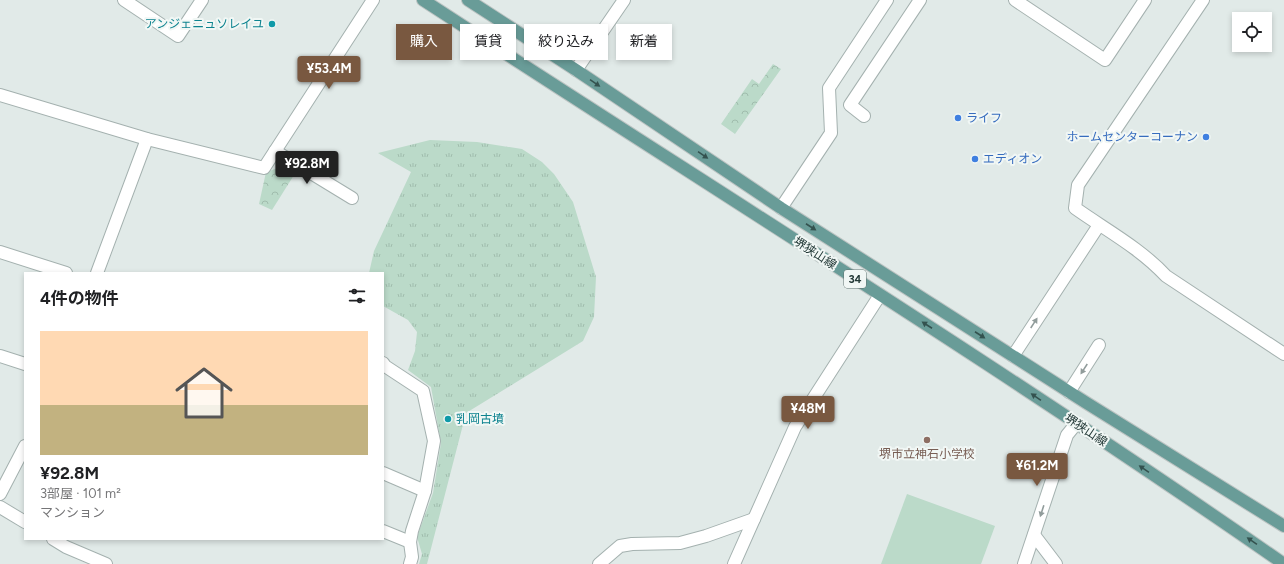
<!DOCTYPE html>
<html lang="ja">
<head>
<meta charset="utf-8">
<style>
	body { margin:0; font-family:Figtree,"Noto Sans JP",sans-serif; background:#f6f6f6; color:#202124; height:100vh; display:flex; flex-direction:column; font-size:15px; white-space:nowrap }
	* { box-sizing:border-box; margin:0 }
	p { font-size:13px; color:#757577 }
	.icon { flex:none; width:22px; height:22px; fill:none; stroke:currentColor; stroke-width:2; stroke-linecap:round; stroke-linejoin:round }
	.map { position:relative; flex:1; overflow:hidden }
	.panel { position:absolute; left:24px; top:272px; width:360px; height:268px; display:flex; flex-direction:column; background:#fff; border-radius:0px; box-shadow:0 2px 6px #0003 }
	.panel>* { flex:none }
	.guide { position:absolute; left:396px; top:24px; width:380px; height:36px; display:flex; gap:8px }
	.fabs { position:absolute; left:1232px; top:12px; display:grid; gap:8px }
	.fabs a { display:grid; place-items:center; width:40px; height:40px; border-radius:0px; background:#fff; box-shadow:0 2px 6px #0003; font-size:20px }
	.price { position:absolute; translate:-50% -34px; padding:0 9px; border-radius:4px; background:#795840; color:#fff; font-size:13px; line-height:26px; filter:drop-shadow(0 1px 2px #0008) }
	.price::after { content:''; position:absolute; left:50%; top:24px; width:12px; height:9px; margin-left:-6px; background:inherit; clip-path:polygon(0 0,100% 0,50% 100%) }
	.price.current { background:#222; color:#fff }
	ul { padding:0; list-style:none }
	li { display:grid; align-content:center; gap:8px; height:212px; padding:0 16px }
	li span { display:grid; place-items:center; height:124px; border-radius:0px; color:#555 }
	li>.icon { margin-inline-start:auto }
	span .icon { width:72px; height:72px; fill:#fffc; stroke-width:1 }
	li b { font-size:17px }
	h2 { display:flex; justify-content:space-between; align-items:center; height:48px; padding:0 16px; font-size:17px }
	.chip { padding:0 14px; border-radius:0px; background:#fff; box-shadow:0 2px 6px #0003; font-size:14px; line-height:36px }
	.chip.current { background:#795840; color:#fff }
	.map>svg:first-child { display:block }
	.grass { fill:url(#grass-tufts) }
	.park { fill:url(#park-crowns) }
	.pitch { fill:#bbdac9 }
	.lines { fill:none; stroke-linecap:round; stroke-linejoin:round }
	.minor-casing { stroke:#a4b1af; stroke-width:14 }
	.major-casing { stroke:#bdc4c3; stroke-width:14 }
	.minor { stroke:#fff; stroke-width:12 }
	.major { stroke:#699c98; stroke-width:12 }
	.oneway { fill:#34524f }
	.oneway2 { fill:#919c9b }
	.culture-dot { fill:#0f9aa8; stroke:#f1f7f5; stroke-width:1.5 }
	.shop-dot { fill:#3f7fe0; stroke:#f1f7f5; stroke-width:1.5 }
	.education-dot { fill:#8d6e63; stroke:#f1f7f5; stroke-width:1.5 }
	.labels { text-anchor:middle; stroke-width:4; stroke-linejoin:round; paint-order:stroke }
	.shield { fill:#f1f7f5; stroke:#617270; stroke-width:1 }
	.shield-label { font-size:11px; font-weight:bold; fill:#233937 }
	.culture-label { font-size:12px; fill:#0d838f; stroke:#f1f7f5; text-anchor:end }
	.shop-label { font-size:12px; fill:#366cbe; stroke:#f1f7f5; text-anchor:start }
	.street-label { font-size:12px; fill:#233937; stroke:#f1f7f5 }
	.education-label { font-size:12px; fill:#785e54; stroke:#f1f7f5 }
</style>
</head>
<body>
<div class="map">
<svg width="1284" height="564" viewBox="0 0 1284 564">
	<defs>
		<pattern id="grass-tufts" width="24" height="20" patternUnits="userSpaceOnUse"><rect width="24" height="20" fill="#bbdac9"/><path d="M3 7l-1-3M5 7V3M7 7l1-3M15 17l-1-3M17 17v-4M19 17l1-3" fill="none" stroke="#a0bcad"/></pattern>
		<pattern id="park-crowns" width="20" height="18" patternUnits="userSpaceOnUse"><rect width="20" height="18" fill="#bbdac9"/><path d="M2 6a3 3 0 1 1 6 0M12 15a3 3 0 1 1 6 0" fill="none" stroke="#a0bcad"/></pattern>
	</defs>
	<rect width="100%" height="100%" fill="#e1eae8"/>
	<polygon class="grass" points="430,140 477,142 522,149 542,162 554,174 573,202 596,277 594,317 583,341 466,413 427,564 419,564 422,554 417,537 433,493 441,443 431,387 408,370 415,351 417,332 408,320 383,306 383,273 369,273 374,251 411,172 378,153"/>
	<g class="park">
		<polygon points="773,64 781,69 735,134 721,124 752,79 759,84"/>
		<polygon points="281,167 294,175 272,210 259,204 266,172"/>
	</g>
	<polygon class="pitch" points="907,494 995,526 981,564 881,564"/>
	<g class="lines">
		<defs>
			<g id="minor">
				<polyline points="124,0 178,36 202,0"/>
				<polyline points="1015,0 1105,60 1145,0"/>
				<path d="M1203 0 1078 185 1075 208C1106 230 1140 248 1166 276L1284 354"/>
				<polyline points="576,70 624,0"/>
				<polyline points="0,95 147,139 264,168 373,0"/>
				<polyline points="864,116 850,105 920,0"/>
				<polyline points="275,151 352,198"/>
				<polyline points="781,208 831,133 829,88 887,0"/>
				<polyline points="0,252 66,273"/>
				<polyline points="97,273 147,139"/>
				<polyline points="0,356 25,364"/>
				<polyline points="1013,356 1099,225"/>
				<polyline points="383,363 385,366 423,391 434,441 425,491 412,531 410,542 412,557 410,564"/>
				<polyline points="1069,392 1099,345"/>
				<polyline points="383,473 425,491"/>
				<polyline points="0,494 25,446"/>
				<polyline points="0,507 25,522"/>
				<polyline points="383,531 410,542"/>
				<polyline points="1034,535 1056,564"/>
				<polyline points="53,539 66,547 106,564"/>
				<polyline points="599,564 620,546 632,544 680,543 706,536 754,519"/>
				<polyline points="734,564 795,427 880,295"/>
				<polyline points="1024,564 1067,435 1076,424"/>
			</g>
			<g id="major">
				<path d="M423 0C710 187 1002 368 1284 564"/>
				<polyline points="468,0 576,70 781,208 1085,402 1284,526"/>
			</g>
		</defs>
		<use href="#minor" class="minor-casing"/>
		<use href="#major" class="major-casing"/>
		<use href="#minor" class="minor"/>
		<use href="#major" class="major"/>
	</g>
	<defs><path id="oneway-solid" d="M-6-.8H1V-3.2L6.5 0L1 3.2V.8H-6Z"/></defs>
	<g class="oneway">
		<use href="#oneway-solid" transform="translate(595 83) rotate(34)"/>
		<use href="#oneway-solid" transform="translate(703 155) rotate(34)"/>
		<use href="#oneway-solid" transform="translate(811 227) rotate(33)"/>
		<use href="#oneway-solid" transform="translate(927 325) rotate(-147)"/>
		<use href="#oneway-solid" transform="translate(980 335) rotate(33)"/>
		<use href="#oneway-solid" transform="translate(1036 397) rotate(-146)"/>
		<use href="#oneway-solid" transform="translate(1144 469) rotate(-146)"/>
		<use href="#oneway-solid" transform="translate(1252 541) rotate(-146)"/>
	</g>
	<g class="oneway2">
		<use href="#oneway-solid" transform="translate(1034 323) rotate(-57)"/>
		<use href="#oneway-solid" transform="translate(1084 369) rotate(123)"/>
		<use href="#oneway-solid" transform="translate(1042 511) rotate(108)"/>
	</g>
	<g class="culture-dot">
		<circle cx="272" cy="24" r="4"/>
		<circle cx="448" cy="419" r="4"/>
	</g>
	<g class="shop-dot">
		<circle cx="958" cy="118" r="4"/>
		<circle cx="1206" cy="137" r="4"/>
		<circle cx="975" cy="159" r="4"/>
	</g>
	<circle class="education-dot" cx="927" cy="440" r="4"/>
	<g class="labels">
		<rect class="shield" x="844" y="270" width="22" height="18" rx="3"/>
		<g class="shield-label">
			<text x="855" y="283">34</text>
		</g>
		<g class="culture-label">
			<text x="264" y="28">アンジェニュソレイユ</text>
			<text x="456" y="423" text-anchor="start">乳岡古墳</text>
		</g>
		<g class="shop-label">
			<text x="966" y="122">ライフ</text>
			<text x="1198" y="141" text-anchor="end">ホームセンターコーナン</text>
			<text x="983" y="163">エディオン</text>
		</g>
		<g class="street-label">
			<text transform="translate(815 253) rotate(33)" y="4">堺狭山線</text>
			<text transform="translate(1086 430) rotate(34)" y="4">堺狭山線</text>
		</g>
		<g class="education-label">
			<text x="927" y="458">堺市立神石小学校</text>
		</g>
	</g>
</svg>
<div class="fabs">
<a><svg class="icon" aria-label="locate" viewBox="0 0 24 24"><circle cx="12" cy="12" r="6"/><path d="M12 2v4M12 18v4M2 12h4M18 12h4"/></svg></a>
</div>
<b class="price" style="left:329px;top:90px">¥53.4M</b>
<b class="price current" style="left:307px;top:185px">¥92.8M</b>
<b class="price" style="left:808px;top:430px">¥48M</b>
<b class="price" style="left:1037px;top:487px">¥61.2M</b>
<div class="guide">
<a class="chip current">購入</a>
<a class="chip">賃貸</a>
<a class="chip">絞り込み</a>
<a class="chip">新着</a>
</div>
<section class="panel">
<h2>4件の物件<svg class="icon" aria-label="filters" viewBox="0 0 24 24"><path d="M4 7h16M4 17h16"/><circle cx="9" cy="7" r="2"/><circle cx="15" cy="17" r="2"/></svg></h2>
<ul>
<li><span style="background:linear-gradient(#ffd9b3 60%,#c2b280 0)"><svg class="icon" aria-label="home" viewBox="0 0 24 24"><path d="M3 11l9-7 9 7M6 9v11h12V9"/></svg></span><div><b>¥92.8M</b><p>3部屋 · 101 m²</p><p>マンション</p></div></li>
</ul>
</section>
</div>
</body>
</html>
